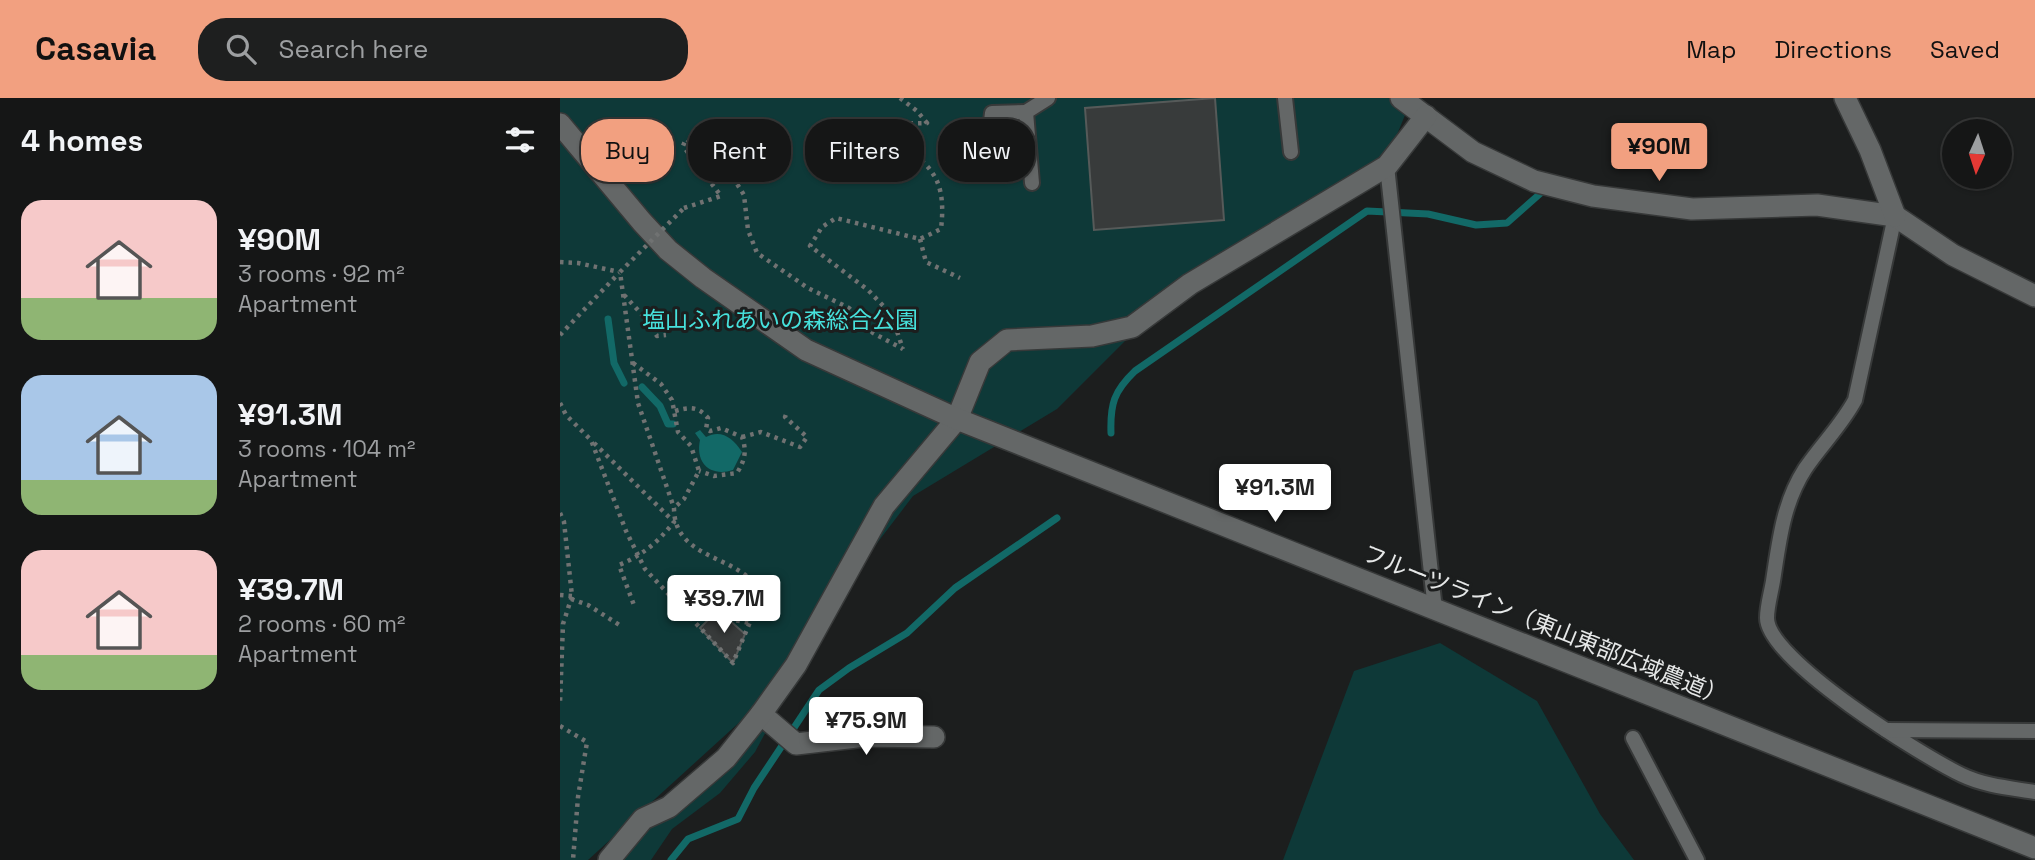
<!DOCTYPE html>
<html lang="en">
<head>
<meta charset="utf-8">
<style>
	body { margin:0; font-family:"Space Grotesk","Noto Sans JP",sans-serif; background:#1e1f1f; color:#f1f3f6; height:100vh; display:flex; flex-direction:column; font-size:26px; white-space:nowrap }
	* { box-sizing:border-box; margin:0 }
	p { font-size:23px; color:#9d9fa1 }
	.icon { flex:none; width:38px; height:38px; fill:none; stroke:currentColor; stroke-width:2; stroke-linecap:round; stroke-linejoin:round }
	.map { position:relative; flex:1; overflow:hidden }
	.panel { display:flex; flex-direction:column; background:#151616; width:560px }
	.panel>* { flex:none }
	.banner { position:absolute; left:21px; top:21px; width:665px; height:63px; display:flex; gap:14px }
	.needle { width:46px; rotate:183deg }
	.tools { position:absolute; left:1382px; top:21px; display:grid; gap:14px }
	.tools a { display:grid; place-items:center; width:70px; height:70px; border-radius:50%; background:#151616; box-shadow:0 2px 5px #0004,0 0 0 2px #343535; font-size:35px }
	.price { position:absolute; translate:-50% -60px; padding:0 16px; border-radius:7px; background:#fff; color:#222; font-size:23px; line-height:46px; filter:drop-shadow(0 2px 4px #0008) }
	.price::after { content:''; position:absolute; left:50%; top:42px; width:21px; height:16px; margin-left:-10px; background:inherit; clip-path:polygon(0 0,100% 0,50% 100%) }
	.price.on { background:#f2a080; color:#111 }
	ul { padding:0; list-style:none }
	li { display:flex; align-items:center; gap:21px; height:175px; padding:0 21px }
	li span { display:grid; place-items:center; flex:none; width:196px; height:140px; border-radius:21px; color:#555 }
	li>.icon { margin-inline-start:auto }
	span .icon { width:84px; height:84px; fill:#fffc; stroke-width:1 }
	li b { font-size:30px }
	h2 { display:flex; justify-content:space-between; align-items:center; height:84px; padding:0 21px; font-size:30px }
	.tag { padding:0 24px; border-radius:28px; background:#151616; box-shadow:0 2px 5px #0004,0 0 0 2px #343535; font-size:24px; line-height:63px }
	.tag.on { background:#f2a080; color:#111 }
	header { display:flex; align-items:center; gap:42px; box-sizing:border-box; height:98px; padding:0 35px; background:#f2a080; color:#111 }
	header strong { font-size:33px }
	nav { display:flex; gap:38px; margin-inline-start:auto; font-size:24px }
	.search { width:490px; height:63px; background:#1e1f1f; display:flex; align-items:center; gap:18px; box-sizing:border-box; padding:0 24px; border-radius:28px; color:#9d9fa1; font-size:26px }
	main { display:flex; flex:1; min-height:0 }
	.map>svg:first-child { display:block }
	.green { fill:#0e3938 }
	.water { fill:#126967 }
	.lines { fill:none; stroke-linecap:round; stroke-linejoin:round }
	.stream { stroke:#126967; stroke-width:7 }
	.building { fill:#383b3b; stroke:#565a59; stroke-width:2 }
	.service-casing { stroke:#373939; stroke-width:18 }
	.minor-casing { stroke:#373939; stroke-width:24 }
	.tertiary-casing { stroke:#373939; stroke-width:24 }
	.path { stroke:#707272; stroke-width:4.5; stroke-dasharray:3.5 5; stroke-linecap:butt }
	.service { stroke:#646767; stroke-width:14 }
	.minor { stroke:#646767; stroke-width:21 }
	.tertiary { stroke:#646767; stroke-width:21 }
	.path-bridge { stroke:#707272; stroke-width:4.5; stroke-dasharray:3.5 5; stroke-linecap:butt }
	.labels { text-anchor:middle; stroke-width:6; stroke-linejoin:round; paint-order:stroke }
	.park-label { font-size:23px; fill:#46e1dc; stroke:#1c1e1e }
	.street-label { font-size:23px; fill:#e6e8e8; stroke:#1c1e1e }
</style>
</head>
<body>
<header>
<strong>Casavia</strong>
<div class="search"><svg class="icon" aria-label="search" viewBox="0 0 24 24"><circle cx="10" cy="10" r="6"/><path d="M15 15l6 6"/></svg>Search here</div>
<nav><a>Map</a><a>Directions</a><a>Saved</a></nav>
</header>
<main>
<section class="panel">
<h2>4 homes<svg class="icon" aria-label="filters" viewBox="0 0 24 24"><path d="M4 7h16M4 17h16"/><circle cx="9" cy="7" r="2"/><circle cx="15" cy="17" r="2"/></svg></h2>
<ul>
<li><span style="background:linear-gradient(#f6c9c9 70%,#8fb573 0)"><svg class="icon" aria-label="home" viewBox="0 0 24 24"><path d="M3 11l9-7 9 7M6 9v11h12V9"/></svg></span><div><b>¥90M</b><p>3 rooms · 92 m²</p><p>Apartment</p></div></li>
<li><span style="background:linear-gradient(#a9c7e8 75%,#8fb573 0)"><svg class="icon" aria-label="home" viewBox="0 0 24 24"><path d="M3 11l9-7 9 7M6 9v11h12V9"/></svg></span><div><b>¥91.3M</b><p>3 rooms · 104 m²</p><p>Apartment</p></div></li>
<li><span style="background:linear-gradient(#f6c9c9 75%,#8fb573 0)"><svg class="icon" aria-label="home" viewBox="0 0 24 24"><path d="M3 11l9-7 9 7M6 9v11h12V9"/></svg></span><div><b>¥39.7M</b><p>2 rooms · 60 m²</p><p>Apartment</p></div></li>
</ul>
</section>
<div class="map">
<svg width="1475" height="762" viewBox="0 0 1475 762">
	<rect width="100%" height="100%" fill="#1c1e1e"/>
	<g class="green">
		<polygon points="0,0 852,0 825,66 573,235 497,311 353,398 183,621 28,762 0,762"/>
		<polygon points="880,545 977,603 1040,716 1074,762 723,762 794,573"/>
		<polygon points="196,614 209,628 195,654 160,695 112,731 91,762 53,762"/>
	</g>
	<path class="water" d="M140 332 146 339C161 331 173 340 182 354L173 372C151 379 135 366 140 342L135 335Z"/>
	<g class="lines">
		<g class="stream">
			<polyline points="48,221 54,265 64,285"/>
			<polyline points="82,289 100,308 108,326 113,326"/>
			<path d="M551 335C550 306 554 293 575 273L807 113 868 116 916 127 947 125 982 94"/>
			<polyline points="111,762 128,741 178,721 194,690 259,592 289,570 347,535 395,490 497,420"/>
		</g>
	</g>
	<g class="building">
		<polygon points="655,0 664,122 534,132 525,10"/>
		<polygon points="158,512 185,536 173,565 140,530"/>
	</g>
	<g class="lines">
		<defs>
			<g id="service">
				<polyline points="725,0 731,54"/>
				<polyline points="428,47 432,15 466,14"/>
				<polyline points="827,68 875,512"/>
				<polyline points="472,85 466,14 488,0"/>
				<path d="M1335 118 1295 302C1281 328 1261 347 1245 371 1223 405 1219 444 1213 483 1211 495 1207 508 1207 520 1207 562 1364 659 1402 677 1425 688 1451 690 1475 694"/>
				<polyline points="1326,632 1475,633"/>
				<polyline points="1073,640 1137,762"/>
			</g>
			<g id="minor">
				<polyline points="841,0 913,54 974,83 1033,98 1132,111 1257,107 1335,118 1393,157 1475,198"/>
				<polyline points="1285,0 1310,52 1335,118"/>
				<polyline points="201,616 236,646 305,638 374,639"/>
				<polyline points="49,762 83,721 109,709 166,660 201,616 236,567 324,408 397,321 420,264 447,242 532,238 572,229 630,186 827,68 866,18"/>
			</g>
			<polyline id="tertiary" points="0,26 82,124 108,152 143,180 246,252 397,321 1475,750"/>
		</defs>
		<use href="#service" class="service-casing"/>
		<use href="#minor" class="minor-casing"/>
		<use href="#tertiary" class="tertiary-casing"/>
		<g class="path">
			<path d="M340 0 357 13 367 25 327 26 321 31C364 65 388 71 381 131L360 141 276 120 262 129 250 148 308 192 331 216 343 251"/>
			<polyline points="124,110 161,98 123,48 126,41 169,73 184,97 188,132 197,155 248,190 289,210 313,235 343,251"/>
			<polyline points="360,141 366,164 400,180"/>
			<polyline points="0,164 18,165 59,174"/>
			<polyline points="64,197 87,222 97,238 106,237"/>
			<polyline points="0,237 59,175"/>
			<polyline points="73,265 101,286 112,302 118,334 131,348 139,373 124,401 114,410"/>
			<path d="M0 305 6 317 31 342 66 433 85 471 173 565 202 495C199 491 195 486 191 482 166 457 114 457 114 410L78 305 60 174"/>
			<path d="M115 313C129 309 138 308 148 320L146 331 150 333 161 330 182 339C187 353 185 362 177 375L154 378 139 373"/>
			<polyline points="182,339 201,334 240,349 247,339 225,319 227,314"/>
			<path d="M34 345 114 424C98 444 83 457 59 467L75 510"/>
			<polyline points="0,415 4,424 12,498 3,526 0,605"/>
			<polyline points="0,497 12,498"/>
			<polyline points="11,501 28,507 61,528"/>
			<polyline points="168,521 190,525"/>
			<polyline points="0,628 27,644 18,699 13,762"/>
		</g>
		<use href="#service" class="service"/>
		<use href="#minor" class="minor"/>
		<use href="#tertiary" class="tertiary"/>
		<polyline class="path-bridge" points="60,174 124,110"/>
	</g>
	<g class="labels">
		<g class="park-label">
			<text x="220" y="230">塩山ふれあいの森総合公園</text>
		</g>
		<g class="street-label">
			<text transform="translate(985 527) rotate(22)" y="8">フルーツライン（東山東部広域農道）</text>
		</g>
	</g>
</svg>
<div class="tools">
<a><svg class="needle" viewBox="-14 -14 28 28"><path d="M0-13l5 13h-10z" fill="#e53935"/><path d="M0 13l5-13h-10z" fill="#9d9fa1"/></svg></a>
</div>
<b class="price on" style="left:1099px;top:85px">¥90M</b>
<b class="price" style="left:715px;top:426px">¥91.3M</b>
<b class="price" style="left:164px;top:537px">¥39.7M</b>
<b class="price" style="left:306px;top:659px">¥75.9M</b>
<div class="banner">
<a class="tag on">Buy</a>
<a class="tag">Rent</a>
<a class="tag">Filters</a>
<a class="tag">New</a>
</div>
</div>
</main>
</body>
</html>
